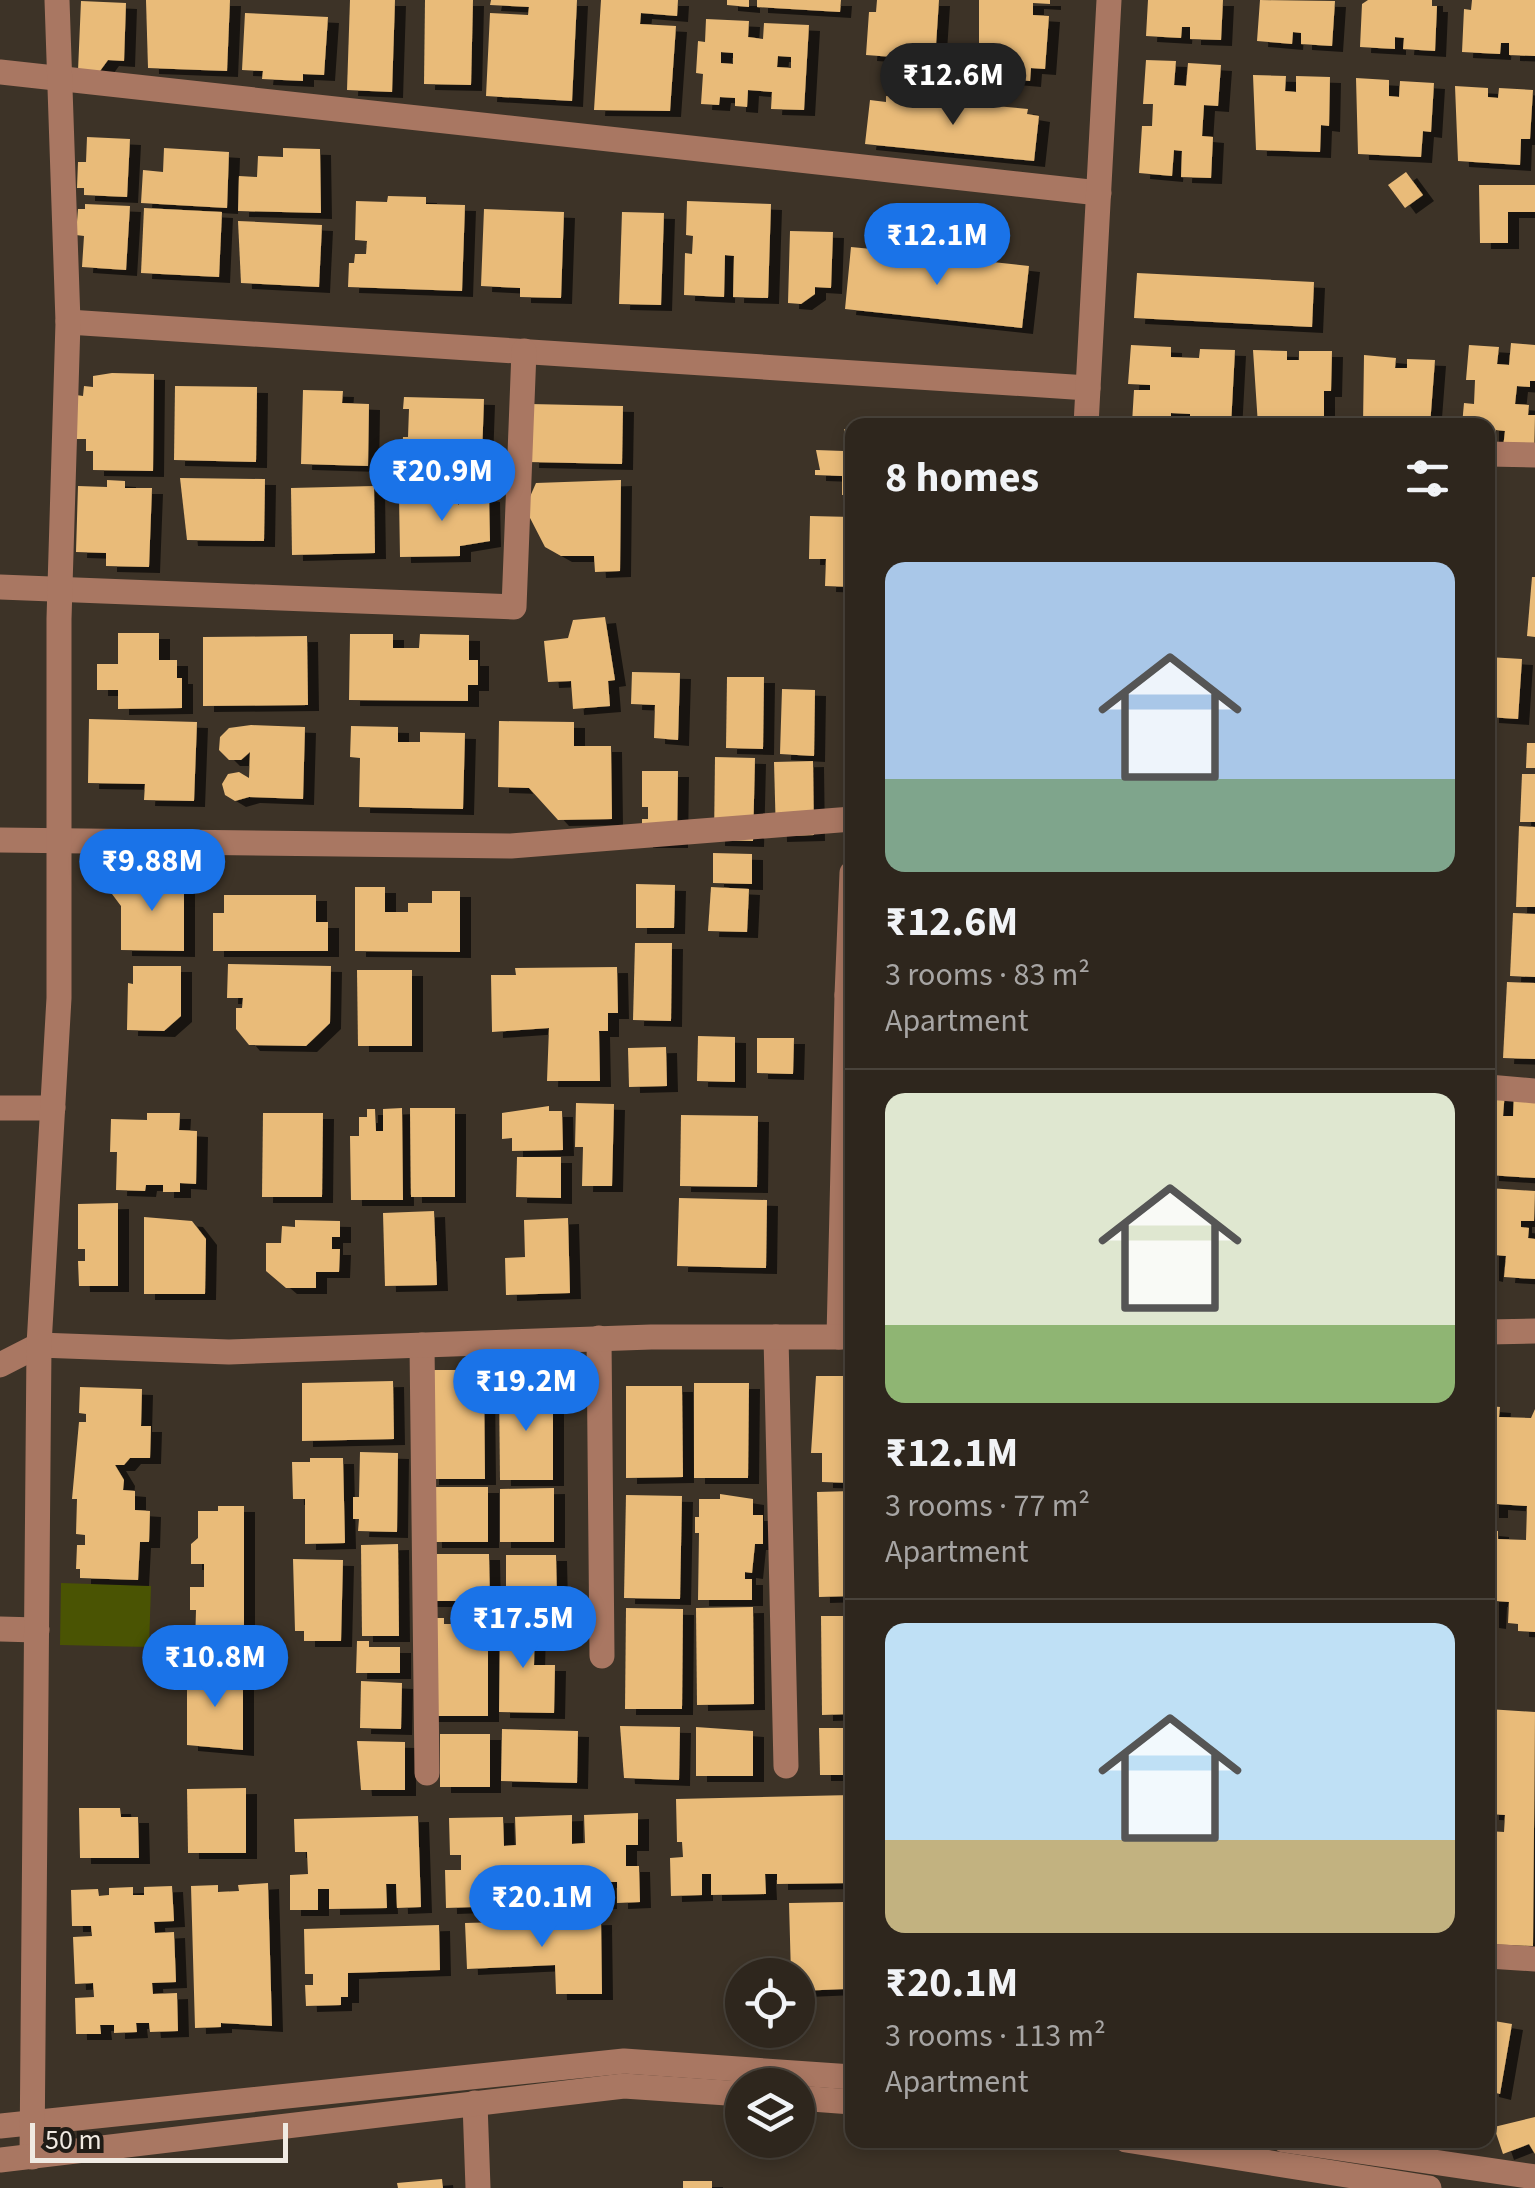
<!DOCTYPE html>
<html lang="en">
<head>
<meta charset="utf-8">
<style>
	body { margin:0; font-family:"Source Sans 3",sans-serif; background:#3a322a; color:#f1f3f6; height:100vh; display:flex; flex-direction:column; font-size:38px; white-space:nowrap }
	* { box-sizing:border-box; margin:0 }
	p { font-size:32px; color:#a7a5a4 }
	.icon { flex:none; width:55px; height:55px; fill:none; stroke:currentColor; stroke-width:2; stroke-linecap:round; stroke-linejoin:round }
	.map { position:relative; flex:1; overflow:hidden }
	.sheet { position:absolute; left:845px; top:418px; width:650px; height:1730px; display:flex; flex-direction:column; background:#2e261d; border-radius:20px; box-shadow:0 5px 15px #0003,0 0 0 2px #49433b }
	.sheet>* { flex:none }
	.tools { position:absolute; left:725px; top:1958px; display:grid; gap:20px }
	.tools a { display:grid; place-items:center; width:90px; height:90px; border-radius:50%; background:#2e261d; box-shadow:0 5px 15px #0003,0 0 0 2px #49433b; font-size:50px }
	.scale { position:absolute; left:30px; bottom:25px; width:258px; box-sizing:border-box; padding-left:10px; border:5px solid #f0eae2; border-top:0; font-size:28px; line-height:35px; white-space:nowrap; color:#f0eae2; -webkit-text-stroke:8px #201c16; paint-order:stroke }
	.price { position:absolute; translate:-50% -85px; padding:0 22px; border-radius:35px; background:#1a73e8; color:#fff; font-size:32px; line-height:65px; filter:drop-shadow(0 2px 5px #0008) }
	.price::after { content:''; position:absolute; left:50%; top:60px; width:30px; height:22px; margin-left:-15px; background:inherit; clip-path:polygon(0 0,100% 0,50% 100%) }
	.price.active { background:#222; color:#fff }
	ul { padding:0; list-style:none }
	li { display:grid; align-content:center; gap:20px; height:530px; padding:0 40px }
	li+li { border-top:2px solid #49433b }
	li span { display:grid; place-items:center; height:310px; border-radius:20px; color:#555 }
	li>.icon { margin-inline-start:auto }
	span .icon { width:180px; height:180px; fill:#fffc; stroke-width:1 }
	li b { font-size:42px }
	h2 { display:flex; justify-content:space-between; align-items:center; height:120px; padding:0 40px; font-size:42px }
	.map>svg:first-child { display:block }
	.green { fill:#4a5403 }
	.building { fill:#e9bb79; fill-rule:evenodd; filter:url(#shadow) }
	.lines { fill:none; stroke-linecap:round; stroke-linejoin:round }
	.minor { stroke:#a97762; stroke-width:25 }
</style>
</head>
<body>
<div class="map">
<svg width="1535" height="2188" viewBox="0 0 1535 2188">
	<defs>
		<filter id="shadow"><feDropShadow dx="11" dy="6" stdDeviation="0" flood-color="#0009"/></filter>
	</defs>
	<rect width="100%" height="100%" fill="#3d3327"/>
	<polygon class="green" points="61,1583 151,1586 149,1647 60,1645"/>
	<g class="building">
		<polygon points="146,0 230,0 227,71 148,68"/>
		<polygon points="350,0 395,0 392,92 347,90"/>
		<polygon points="425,0 473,0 471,85 424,84"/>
		<polygon points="491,0 577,0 572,101 486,96 490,13 528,15 529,7 490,5"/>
		<polygon points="601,0 678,0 677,16 641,13 640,24 676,26 670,111 594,110"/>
		<polygon points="727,0 749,0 749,7 727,5"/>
		<polygon points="757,0 841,0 840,12 757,7"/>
		<polygon points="877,0 939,0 935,60 866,55 869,12 876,12"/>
		<polygon points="979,0 1050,0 1050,4 1033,3 1033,15 1049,16 1045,69 1031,68 1030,81 996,78 997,66 979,64"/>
		<polygon points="1148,0 1223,0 1221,40 1190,39 1190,27 1182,27 1181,38 1146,36"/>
		<polygon points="1260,0 1335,1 1332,46 1301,44 1301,33 1293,32 1292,44 1257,41"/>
		<polygon points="1368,0 1432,0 1432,6 1437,6 1435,51 1403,49 1404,38 1395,37 1395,49 1360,47 1362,4"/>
		<polygon points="1472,0 1535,0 1535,56 1509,55 1509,43 1501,43 1500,54 1462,52 1464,9 1471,10"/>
		<polygon points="81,1 126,3 124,61 108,60 100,71 78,71"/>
		<polygon points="245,13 328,17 324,75 303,74 303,81 262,79 263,71 242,70"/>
		<path d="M706 19 749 21 748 37 763 39 764 23 809 25 804 110 771 109 772 92 748 90 747 107 735 106V98L720 97 719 105 701 104 703 74 696 73 698 41 705 42ZM721 52 733 53V64L721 63ZM778 56 791 57V68L777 67Z"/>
		<polygon points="1146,60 1176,61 1174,85 1186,86 1188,63 1221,65 1218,106 1204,105 1202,136 1213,137 1211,178 1181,177 1182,151 1174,150 1172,176 1139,173 1142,126 1152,126 1153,104 1143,104"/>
		<polygon points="1253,75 1286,76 1285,91 1296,92 1296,76 1330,77 1329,126 1321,125 1320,152 1256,150"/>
		<polygon points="1356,78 1389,80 1389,96 1399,97 1400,81 1434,83 1431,132 1423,131 1421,157 1358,154"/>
		<polygon points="1455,86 1488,88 1488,97 1498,98 1499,88 1533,90 1530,139 1521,139 1520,165 1458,161"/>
		<polygon points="886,96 1028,109 1027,114 1039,116 1034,161 865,144 870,100 886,102"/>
		<polygon points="87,137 130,139 127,197 84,195 84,188 77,188 78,162 86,162"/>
		<polygon points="164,148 229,152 227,208 141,203 143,170 163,172"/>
		<polygon points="283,148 320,149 321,213 238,211 239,176 257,177 258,156 283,157"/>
		<polygon points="1406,172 1423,195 1405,208 1388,185"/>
		<polygon points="1479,185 1535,185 1535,212 1508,212 1508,243 1480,243"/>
		<polygon points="388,196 426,197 426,204 465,205 462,291 348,287 349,263 354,263 355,254 366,254 367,241 355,240 356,201 387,202"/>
		<polygon points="687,201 771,204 768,298 733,297 734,256 725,255 724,297 684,295 685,253 692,254 693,236 686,235"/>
		<polygon points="85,204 130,206 126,270 82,267 84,236 76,235 78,209 85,209"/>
		<polygon points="144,208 222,212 219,277 141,273"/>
		<polygon points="484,209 564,212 561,298 520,297 520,288 481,286"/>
		<polygon points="622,212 664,213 661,305 619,304"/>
		<polygon points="238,221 322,225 319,287 241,283"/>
		<polygon points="790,231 833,232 831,288 815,287 815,294 801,304 788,303"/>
		<polygon points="851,247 882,250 881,257 891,258 891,251 1029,266 1022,328 845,309"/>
		<polygon points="1137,273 1314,282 1312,327 1134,318"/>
		<polygon points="1511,343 1535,345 1535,381 1530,381 1530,387 1517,386 1515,404 1529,405 1528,415 1535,415 1534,451 1503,448 1505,431 1496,430 1495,448 1488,447 1488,425 1462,425 1464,403 1474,404 1475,380 1466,380 1469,345 1499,347 1497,364 1509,365"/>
		<polygon points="1131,345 1171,347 1171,357 1199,358 1200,349 1235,350 1231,425 1190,425 1190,414 1171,413 1171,425 1132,423 1134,390 1150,390 1150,385 1128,384"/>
		<polygon points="1253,350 1287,351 1287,360 1299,360 1299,351 1332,351 1331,391 1324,391 1324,425 1258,425"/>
		<polygon points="1364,355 1396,358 1395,368 1407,368 1407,359 1435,360 1430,425 1363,425"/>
		<polygon points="112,373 154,374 153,471 93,470 93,451 86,451 86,439 75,439 76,395 83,396 84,386 93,387 93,376"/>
		<polygon points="175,386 257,387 256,462 174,460"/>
		<polygon points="303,390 343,391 342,403 369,404 368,466 301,464"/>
		<polygon points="404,397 484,399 482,455 402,453 403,437 408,437 409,409 403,409"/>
		<polygon points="530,404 623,406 622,464 528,462"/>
		<polygon points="844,429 852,429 852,495 842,495 842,476 815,475 815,470 820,470 816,450 844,451"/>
		<polygon points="180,478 265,479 264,541 187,540"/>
		<polygon points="107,480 125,481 125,488 152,488 149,567 106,566 106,553 76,552 78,486 107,487"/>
		<polygon points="621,480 620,571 595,572 594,556 561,556 545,547 529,516 529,499 536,483"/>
		<polygon points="374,486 375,553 292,555 291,488"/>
		<polygon points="459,491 489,496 490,541 460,546 460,556 400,557 399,496 444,492 459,505"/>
		<polygon points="810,516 852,517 852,587 825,586 826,559 809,559"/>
		<polygon points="1532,577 1535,577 1535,637 1527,636"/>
		<polygon points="605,617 615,680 608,681 610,706 573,709 571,681 548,682 544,641 568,638 573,620"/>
		<polygon points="118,633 159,633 159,660 177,660 177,678 182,678 182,708 118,709 118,690 97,690 97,664 118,664"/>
		<polygon points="350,634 393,634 393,648 419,648 420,634 469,635 469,660 478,660 478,685 468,685 468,701 349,700"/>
		<polygon points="307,636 308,705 203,706 203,637"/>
		<polygon points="1488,657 1522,659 1518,719 1488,717"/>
		<polygon points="632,672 680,673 678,740 654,738 655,705 631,704"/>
		<polygon points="727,677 764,677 763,749 726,748"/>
		<polygon points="782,689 815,690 814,756 780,754"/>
		<polygon points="89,719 197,722 194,801 144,800 145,784 88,783"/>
		<polygon points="499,721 574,722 574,746 611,746 612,819 558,820 529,788 498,787"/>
		<polygon points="251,725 305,727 303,799 249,797 235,801 225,795 222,784 228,774 239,772 249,778 250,752 241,760 229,760 219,750 220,737 229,728"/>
		<polygon points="351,726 398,727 398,742 420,742 420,732 465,733 463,809 359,807 360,758 350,757"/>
		<polygon points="1527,743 1535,743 1535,768 1526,768"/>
		<polygon points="715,757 755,758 753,841 714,840"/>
		<polygon points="813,761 814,835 776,836 774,762"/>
		<polygon points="642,771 678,771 677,842 642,842 642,819 648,819 648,807 642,807"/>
		<polygon points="1522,774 1535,774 1535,822 1520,822"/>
		<polygon points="1519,826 1535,827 1535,907 1516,907"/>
		<polygon points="713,853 752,854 752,884 713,883"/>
		<polygon points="121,879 184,879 184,951 121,950 121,906 112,894"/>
		<polygon points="636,884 675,885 674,928 636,928"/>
		<polygon points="355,887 385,887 385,912 408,912 408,903 432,903 432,891 460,891 460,952 355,951"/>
		<polygon points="711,887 749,889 747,932 708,931"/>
		<polygon points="224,895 316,895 316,922 328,922 328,951 213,951 213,913 224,913"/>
		<polygon points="1513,913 1535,914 1535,977 1510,976"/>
		<polygon points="635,943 672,943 671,1021 633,1020"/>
		<polygon points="228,964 331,966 330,1023 306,1046 249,1045 236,1029 236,1008 242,1008 243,998 227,998"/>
		<polygon points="133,966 181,966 181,1016 164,1031 127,1030 128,983 133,984"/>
		<polygon points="617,967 618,1013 608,1013 608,1031 599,1031 600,1081 547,1081 549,1028 492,1032 491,975 516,975 515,968"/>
		<polygon points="357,970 412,970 412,1046 358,1046"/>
		<polygon points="1507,982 1535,983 1535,1059 1503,1058"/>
		<polygon points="698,1036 735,1037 735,1082 697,1081"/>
		<polygon points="757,1038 794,1038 793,1074 757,1073"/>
		<polygon points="666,1047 667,1086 629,1087 628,1048"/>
		<polygon points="1488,1090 1505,1091 1503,1116 1513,1116 1514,1095 1535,1097 1535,1178 1488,1175"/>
		<polygon points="576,1103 614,1104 612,1186 582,1186 583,1147 575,1147"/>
		<polygon points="549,1106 549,1111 562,1111 563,1150 512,1151 512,1138 502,1139 502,1113"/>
		<polygon points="402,1108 403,1200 351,1200 350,1136 359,1136 359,1117 367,1117 367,1109 375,1109 376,1131 383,1131 383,1109"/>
		<polygon points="410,1108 455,1108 455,1197 411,1197"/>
		<polygon points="147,1113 180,1113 179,1130 197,1131 196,1184 180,1183 180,1192 163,1192 163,1185 146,1185 145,1191 116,1190 117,1152 110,1152 111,1119 147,1120"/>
		<polygon points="263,1113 323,1113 322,1197 262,1197"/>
		<polygon points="681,1115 758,1116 757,1187 680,1186"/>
		<polygon points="517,1157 561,1157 561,1198 516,1197"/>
		<polygon points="1488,1188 1535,1191 1534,1221 1521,1221 1521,1227 1529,1228 1528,1238 1535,1239 1535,1279 1504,1277 1506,1256 1494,1255 1492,1276 1488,1275"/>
		<polygon points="679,1198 767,1200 766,1268 677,1266"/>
		<polygon points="118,1203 118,1286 79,1286 78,1261 85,1261 85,1249 78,1249 78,1204"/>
		<polygon points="434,1211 437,1285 385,1286 383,1213"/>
		<polygon points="144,1217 192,1221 206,1239 205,1294 144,1294"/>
		<polygon points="568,1218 570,1293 506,1295 505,1258 525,1257 524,1220"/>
		<polygon points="295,1220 340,1221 340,1237 332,1237 332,1249 340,1249 339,1272 316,1272 316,1288 286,1288 266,1271 266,1243 281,1243 282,1226 295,1227"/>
		<polygon points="428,1370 460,1370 460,1383 466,1383 466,1376 484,1375 485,1479 428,1479"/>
		<polygon points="816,1376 852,1376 852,1483 822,1482 822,1453 811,1453"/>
		<polygon points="393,1381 394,1439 302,1441 302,1383"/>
		<polygon points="694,1383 749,1383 748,1478 694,1478"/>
		<polygon points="626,1386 682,1386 683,1477 626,1478"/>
		<polygon points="80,1387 142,1389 141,1426 151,1426 150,1458 130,1458 124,1465 115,1465 124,1480 123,1490 135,1491 135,1510 150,1511 149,1542 140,1542 138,1580 80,1578 80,1569 76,1569 77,1545 85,1545 85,1535 76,1534 77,1499 72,1499 79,1422 86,1422 86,1414 79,1413"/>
		<polygon points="499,1388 553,1388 553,1480 500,1480"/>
		<polygon points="1488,1406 1500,1407 1499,1417 1531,1418 1535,1409 1535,1632 1518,1631 1518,1624 1508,1623 1509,1602 1496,1601 1495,1623 1488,1622 1488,1530 1498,1531 1498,1539 1526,1540 1527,1506 1497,1504 1497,1512 1488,1512"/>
		<polygon points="360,1452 398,1453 397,1532 358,1531 359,1519 353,1519 353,1497 359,1497"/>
		<polygon points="310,1458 343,1458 345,1543 305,1544 305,1499 293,1499 292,1462 310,1462"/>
		<polygon points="430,1487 488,1487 488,1542 431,1542"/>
		<polygon points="554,1488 554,1542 500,1542 500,1489"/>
		<polygon points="852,1491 852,1596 819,1597 817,1492"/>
		<polygon points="720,1494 753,1499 753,1515 763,1515 763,1544 755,1544 752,1573 745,1572 745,1579 752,1579 752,1600 698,1600 699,1533 695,1533 695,1517 699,1517 699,1499 720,1499"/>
		<polygon points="626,1495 682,1496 680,1599 624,1598"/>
		<polygon points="218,1506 244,1506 244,1645 195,1645 196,1610 190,1610 190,1587 204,1587 204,1564 191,1564 191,1544 198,1538 198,1511 218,1511"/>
		<polygon points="398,1544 399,1636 362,1636 361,1545"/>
		<polygon points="426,1554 489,1554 490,1601 426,1601"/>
		<polygon points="506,1555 556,1555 557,1598 506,1598"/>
		<polygon points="293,1559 343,1560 341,1641 304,1641 304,1631 295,1631"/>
		<polygon points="753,1607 754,1704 697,1705 696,1608"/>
		<polygon points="626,1608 683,1609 682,1709 625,1709"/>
		<polygon points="514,1616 535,1621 534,1665 555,1665 554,1713 499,1712 500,1620 514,1620"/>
		<polygon points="821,1616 852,1616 852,1714 822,1715"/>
		<polygon points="472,1617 488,1617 488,1716 427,1716 430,1618 444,1618 444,1624 472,1624"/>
		<polygon points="357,1641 369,1641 369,1647 400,1647 400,1673 356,1673"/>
		<polygon points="187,1673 243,1673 243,1750 187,1745"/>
		<polygon points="361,1681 402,1683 401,1729 360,1728"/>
		<polygon points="1488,1709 1535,1712 1533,1946 1488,1944 1488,1831 1504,1832 1505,1815 1488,1814"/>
		<polygon points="620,1726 680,1727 679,1780 624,1778"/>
		<polygon points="696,1727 753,1731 753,1776 696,1776"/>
		<polygon points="819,1728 852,1728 852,1775 820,1775"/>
		<polygon points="502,1729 578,1731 577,1783 501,1781"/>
		<rect x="440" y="1734" width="50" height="53"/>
		<polygon points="357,1741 405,1742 405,1790 361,1790"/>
		<polygon points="246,1788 246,1853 188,1853 187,1789"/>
		<polygon points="852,1795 852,1883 777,1884 777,1874 765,1874 766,1894 711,1895 711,1874 702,1874 702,1895 671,1896 670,1858 683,1857 682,1842 677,1842 676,1799"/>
		<polygon points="79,1808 120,1808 121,1817 138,1817 139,1858 80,1858"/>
		<polygon points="638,1813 638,1845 626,1845 626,1866 639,1866 640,1902 617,1903 617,1882 605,1882 606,1903 551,1905 551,1889 540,1889 540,1905 486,1907 485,1891 474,1891 474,1907 446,1908 445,1870 461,1870 461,1855 450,1855 449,1818 503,1817 504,1846 516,1845 515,1817 572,1815 572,1844 585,1843 584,1815"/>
		<polygon points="418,1816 421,1907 397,1908 396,1884 386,1884 387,1908 329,1909 329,1889 318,1889 318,1910 290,1910 290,1875 308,1874 307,1852 295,1852 294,1819"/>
		<polygon points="268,1883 272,2026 221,2023 221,2027 195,2028 191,1886 218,1885 218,1892 239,1891 238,1885"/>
		<polygon points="172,1886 174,1921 154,1922 155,1933 174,1932 176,1982 152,1983 153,1994 177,1993 178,2031 150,2032 149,2023 136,2023 137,2032 114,2033 114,2025 100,2025 101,2034 76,2034 75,1998 94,1997 93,1983 75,1984 73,1937 92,1936 91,1926 72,1926 71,1890 98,1889 99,1896 109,1895 109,1888 133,1887 133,1895 144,1895 144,1887"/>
		<polygon points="845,1902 846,1907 852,1907 852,1981 845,1981 845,1989 798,1991 798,1975 791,1975 789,1903"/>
		<polygon points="601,1919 602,1994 556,1994 555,1965 467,1969 465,1923"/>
		<polygon points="439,1925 440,1970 348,1973 348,1997 341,1997 341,2005 306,2006 305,1985 313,1985 313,1974 305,1974 304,1929"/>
		<polygon points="1488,2020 1512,2024 1500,2094 1488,2091"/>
		<polygon points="1535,2117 1535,2154 1529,2144 1503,2154 1494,2127"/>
		<polygon points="442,2179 443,2188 398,2188 397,2183"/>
		<rect x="683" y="2181" width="29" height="7"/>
	</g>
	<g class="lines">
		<g class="minor">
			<polyline points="0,72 1099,193"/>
			<polyline points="68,322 1088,388"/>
			<polyline points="1086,425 1109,0"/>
			<polyline points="1488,454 1535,455"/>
			<polyline points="0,587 514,607 524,351"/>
			<polyline points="0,840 511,846 852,819"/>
			<polyline points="847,995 852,873"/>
			<polyline points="1488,1087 1535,1091"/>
			<polyline points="0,1108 53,1108"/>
			<polyline points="1488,1332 1535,1331"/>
			<polyline points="776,1337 786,1766"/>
			<polyline points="839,1337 847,995 852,995"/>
			<polyline points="599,1338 602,1656"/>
			<polyline points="422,1345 427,1773"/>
			<polyline points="0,1365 39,1345 229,1352 651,1337 852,1337"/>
			<polyline points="0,1629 37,1630"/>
			<polyline points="1488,1956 1535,1959"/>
			<polyline points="798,2098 852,2102"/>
			<polyline points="475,2103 478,2188"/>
			<polyline points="0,2126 624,2061 852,2077"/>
			<polyline points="1126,2140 1429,2188"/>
			<polyline points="1284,2140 1535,2177"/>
			<polyline points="32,2157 39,1345 59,998 59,619 68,322 57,0"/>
			<polyline points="0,2160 624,2086 742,2094"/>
		</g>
	</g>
</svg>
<div class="tools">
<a><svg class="icon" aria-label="locate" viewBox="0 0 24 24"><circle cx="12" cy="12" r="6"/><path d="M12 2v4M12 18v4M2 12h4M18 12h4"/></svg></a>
<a><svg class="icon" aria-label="layers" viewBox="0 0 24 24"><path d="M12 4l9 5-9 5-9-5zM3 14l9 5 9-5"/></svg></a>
</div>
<div class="scale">50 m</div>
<b class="price active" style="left:953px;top:128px">₹12.6M</b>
<b class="price" style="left:937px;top:288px">₹12.1M</b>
<b class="price" style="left:442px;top:524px">₹20.9M</b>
<b class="price" style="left:152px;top:914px">₹9.88M</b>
<b class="price" style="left:526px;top:1434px">₹19.2M</b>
<b class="price" style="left:523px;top:1671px">₹17.5M</b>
<b class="price" style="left:215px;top:1710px">₹10.8M</b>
<b class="price" style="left:542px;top:1950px">₹20.1M</b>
<section class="sheet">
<h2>8 homes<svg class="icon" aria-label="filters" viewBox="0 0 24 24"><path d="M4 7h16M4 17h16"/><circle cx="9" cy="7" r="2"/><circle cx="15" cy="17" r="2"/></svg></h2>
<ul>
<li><span style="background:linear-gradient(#a9c7e8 70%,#7fa58c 0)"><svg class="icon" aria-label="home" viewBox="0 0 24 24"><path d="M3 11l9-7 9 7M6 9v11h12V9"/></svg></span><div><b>₹12.6M</b><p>3 rooms · 83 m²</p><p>Apartment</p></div></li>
<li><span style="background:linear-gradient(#dfe7d0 75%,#8fb573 0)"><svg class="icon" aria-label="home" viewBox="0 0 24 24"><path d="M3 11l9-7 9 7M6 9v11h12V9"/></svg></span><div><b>₹12.1M</b><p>3 rooms · 77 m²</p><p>Apartment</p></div></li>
<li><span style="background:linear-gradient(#bfe0f5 70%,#c2b280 0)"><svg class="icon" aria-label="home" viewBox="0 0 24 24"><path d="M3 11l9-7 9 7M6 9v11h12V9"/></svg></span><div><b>₹20.1M</b><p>3 rooms · 113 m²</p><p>Apartment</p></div></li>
</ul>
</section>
</div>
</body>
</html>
